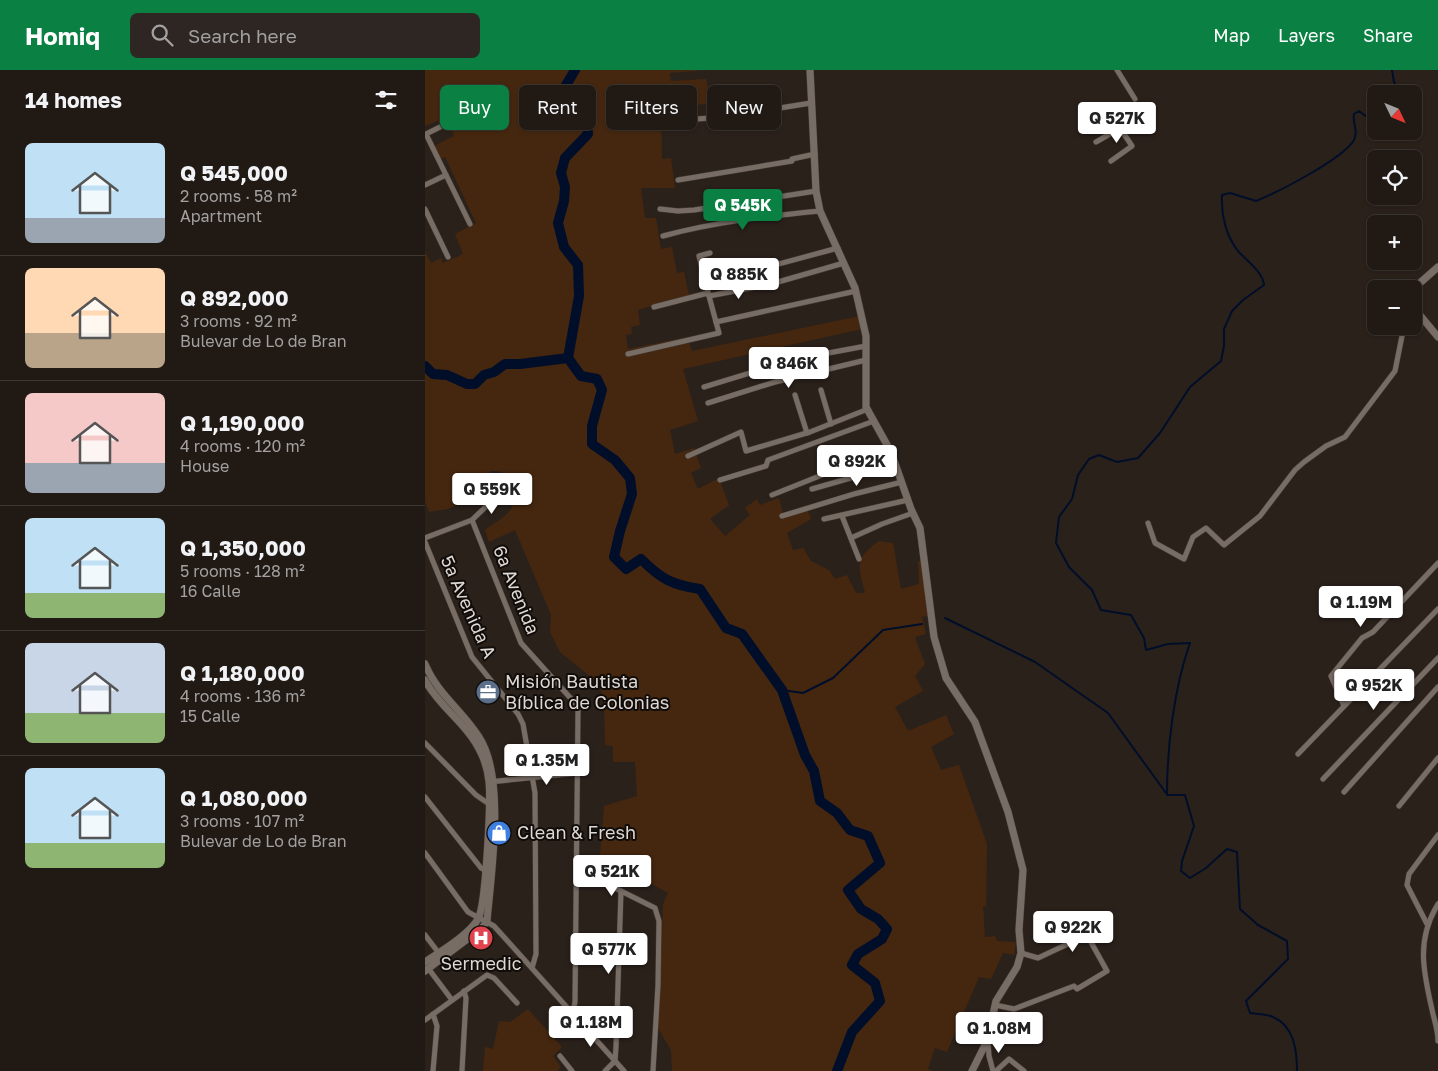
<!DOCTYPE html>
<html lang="en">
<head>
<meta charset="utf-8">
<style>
	body { margin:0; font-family:"Golos Text",sans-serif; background:#2d2622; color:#f1f3f6; height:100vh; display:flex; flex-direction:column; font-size:19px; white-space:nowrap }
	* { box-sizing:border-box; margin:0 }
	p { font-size:16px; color:#a2a0a0 }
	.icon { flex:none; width:28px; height:28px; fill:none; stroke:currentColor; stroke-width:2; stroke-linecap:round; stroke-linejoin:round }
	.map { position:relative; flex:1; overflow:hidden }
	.panel { display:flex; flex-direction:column; background:#201914; width:425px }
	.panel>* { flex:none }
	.hud { position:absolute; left:15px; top:15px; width:475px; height:45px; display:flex; gap:10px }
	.needle { width:32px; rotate:133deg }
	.buttons { position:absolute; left:942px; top:15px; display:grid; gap:10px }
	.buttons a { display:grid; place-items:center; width:55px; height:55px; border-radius:8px; background:#201914; box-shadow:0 1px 4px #0004,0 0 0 1px #3d3834; font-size:25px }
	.price { position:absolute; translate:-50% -42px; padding:0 11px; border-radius:5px; background:#fff; color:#222; font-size:16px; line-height:32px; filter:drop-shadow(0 1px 2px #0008) }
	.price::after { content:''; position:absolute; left:50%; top:30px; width:15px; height:11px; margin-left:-8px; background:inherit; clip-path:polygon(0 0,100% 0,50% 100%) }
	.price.active { background:#0b8043; color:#fff }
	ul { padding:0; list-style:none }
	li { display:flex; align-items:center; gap:15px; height:125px; padding:0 25px }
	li+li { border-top:1px solid #3d3834 }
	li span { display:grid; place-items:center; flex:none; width:140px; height:100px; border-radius:8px; color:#555 }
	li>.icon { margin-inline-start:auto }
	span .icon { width:60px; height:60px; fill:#fffc; stroke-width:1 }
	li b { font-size:21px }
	h2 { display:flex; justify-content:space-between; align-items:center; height:60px; padding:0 25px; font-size:21px }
	.tag { padding:0 18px; border-radius:8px; background:#201914; box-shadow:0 1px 4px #0004,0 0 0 1px #3d3834; font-size:18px; line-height:45px }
	.tag.active { background:#0b8043; color:#fff }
	header { display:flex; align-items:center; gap:30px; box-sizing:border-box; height:70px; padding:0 25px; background:#0b8043; color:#fff }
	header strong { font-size:24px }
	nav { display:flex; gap:28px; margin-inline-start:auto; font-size:18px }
	.search { width:350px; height:45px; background:#2d2622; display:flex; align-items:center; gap:12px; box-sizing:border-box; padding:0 18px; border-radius:8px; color:#a2a0a0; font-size:19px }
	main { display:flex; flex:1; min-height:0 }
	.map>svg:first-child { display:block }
	.green { fill:#45270f }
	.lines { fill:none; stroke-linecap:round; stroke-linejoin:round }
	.stream { stroke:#000e29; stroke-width:2 }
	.river { stroke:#000e29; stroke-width:10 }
	.street-casing { stroke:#443c37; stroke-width:6 }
	.secondary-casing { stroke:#443c37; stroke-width:8 }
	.street { stroke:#786d65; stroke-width:5 }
	.secondary { stroke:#786d65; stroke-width:7 }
	.labels { text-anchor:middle; stroke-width:4; stroke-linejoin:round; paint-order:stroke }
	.street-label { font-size:18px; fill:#ded7d3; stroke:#100c09 }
	.poi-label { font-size:18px; fill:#ded7d3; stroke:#100c09; text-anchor:start }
</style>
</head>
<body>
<header>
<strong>Homiq</strong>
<div class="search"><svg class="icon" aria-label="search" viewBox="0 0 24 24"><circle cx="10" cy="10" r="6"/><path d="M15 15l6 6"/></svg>Search here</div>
<nav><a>Map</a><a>Layers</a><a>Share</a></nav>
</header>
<main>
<section class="panel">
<h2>14 homes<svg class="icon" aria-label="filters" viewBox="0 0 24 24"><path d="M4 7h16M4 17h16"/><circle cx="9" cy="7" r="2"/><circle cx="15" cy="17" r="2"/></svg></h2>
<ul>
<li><span style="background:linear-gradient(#bfe0f5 75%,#9aa5b1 0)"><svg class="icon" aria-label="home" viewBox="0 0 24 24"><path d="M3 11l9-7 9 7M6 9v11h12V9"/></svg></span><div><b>Q 545,000</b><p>2 rooms · 58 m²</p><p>Apartment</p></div></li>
<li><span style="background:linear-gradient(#ffd9b3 65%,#b9a48a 0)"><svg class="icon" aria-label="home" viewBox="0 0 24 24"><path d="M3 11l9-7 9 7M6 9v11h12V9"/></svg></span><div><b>Q 892,000</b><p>3 rooms · 92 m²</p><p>Bulevar de Lo de Bran</p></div></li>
<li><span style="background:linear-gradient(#f6c9c9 70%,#9aa5b1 0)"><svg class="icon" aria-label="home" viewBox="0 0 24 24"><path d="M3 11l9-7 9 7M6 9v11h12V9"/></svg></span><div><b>Q 1,190,000</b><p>4 rooms · 120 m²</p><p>House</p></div></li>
<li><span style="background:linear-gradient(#bfe0f5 75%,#8fb573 0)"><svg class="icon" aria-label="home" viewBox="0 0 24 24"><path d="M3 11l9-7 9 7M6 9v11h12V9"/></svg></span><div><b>Q 1,350,000</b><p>5 rooms · 128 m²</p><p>16 Calle</p></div></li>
<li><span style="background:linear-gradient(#c9d6e8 70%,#8fb573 0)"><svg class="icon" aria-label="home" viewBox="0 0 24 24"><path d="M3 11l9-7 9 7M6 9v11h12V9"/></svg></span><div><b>Q 1,180,000</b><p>4 rooms · 136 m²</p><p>15 Calle</p></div></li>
<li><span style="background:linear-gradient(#bfe0f5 75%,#8fb573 0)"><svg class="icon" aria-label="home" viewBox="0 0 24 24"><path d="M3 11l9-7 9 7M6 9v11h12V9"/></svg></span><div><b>Q 1,080,000</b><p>3 rooms · 107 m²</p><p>Bulevar de Lo de Bran</p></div></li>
</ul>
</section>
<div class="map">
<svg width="1013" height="1001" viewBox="0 0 1013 1001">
	<rect width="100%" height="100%" fill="#2b211b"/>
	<g class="green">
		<path d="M0 0H281L245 3 246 11 281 9 287 34 236 36 237 89 246 88 250 118H216L220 148H231L236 179 247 177 252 203 259 202 264 225 213 240 215 255 206 257 207 264 201 265 203 279 262 267 267 281 435 246 437 259 258 299 273 351 245 360 250 384 269 378 276 398 266 403 273 419 294 408 304 435 285 449 300 466 325 445 320 438 332 429 335 435 354 428 358 443 381 436 386 449 362 463 368 480 378 478 386 491 404 500 410 509 422 505 431 523H440C433 495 429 489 454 471L468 473 476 519 494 514 493 491H502L508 545 497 547 501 564 490 567 500 594 490 606 498 621 470 637 483 661 521 645 529 664 506 677 516 700 534 695 562 774 561 836H558L560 867 570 866 572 871 591 872 589 885 578 883 566 909 554 907 522 982 510 978 503 999 508 1001H247L246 980 233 958 238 834 243 823 209 804 203 816 174 799 179 736 212 726 210 692H188V676L180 675 179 627 172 612 135 582 125 562 126 545 90 460 64 472 60 460C67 454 80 448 85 440 98 422 89 399 66 401L34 434 23 439 4 442 0 432V181L6 193 16 188 18 193 38 184 30 164 51 153 20 87 15 89 9 76 29 66 25 55 30 52 27 45 0 56Z"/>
		<polygon points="103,939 137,977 128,986 136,997 132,1001 58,1001 60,977 68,979 74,951 85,952"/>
	</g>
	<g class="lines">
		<g class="stream">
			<polyline points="967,0 969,12 976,24"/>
			<polyline points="520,548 610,592 683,643 741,723"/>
			<polyline points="357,620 378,623 408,608 458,560 497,554"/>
			<path d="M872 1001C872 980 869 956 848 947 842 944 832 944 825 943L821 931 863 889 862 871 833 855 815 839 812 782 802 779 781 798 765 808 756 801 757 791 769 756 760 725H742C742 677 749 618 765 573L743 574 721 580 719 568 706 545 676 540 667 520 644 497 631 473 634 447 647 429 653 405 664 389 674 385 692 392 713 388 735 363 765 317 796 291 799 276V259L807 241 818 230 839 215C838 202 822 191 813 181 801 166 796 145 797 125L805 123 831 131C853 122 918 89 929 70 934 61 927 53 929 44L934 41 942 47 951 46"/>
		</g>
		<g class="river">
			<polyline points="143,288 154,226 153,195 139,177 133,153 139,131 140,117 136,103 140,88 163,64 162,55 134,36 137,22 150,0"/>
			<path d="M0 296 8 304 22 305 42 314H50L59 305 69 302 80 294H95L143 288 156 306 172 309 177 320 167 356V374L190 390 205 408 207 424 195 461 189 487 201 499 216 489C236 509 247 515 275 519L301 558 317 564 357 620 380 685 389 701 395 731 412 743 425 760 443 766 455 793 423 820 436 839 453 849 462 859 457 869 433 884 427 895 450 913 455 931 427 962 412 1001"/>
		</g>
		<defs>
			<g id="street">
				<polyline points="692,0 710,29"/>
				<polyline points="258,50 299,47 386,33"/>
				<polyline points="25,52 1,64 45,154"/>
				<polyline points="671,72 716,46 711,37"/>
				<polyline points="686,91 707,76 695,58"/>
				<polyline points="253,110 367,91 367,89 390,84"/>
				<polyline points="0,115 21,105"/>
				<polyline points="0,139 23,187"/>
				<polyline points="235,139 253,141 269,140 391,121"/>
				<path d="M238 166C289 152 343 146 395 141"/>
				<polyline points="285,183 274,186 284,226 346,214 419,193"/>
				<polyline points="324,202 413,178"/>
				<polyline points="284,226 291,252 431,221"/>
				<polyline points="229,237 283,223"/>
				<polyline points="203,284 294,263 291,252"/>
				<polyline points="279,317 371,289 441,276"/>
				<polyline points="396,320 406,354"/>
				<polyline points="370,325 382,363"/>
				<polyline points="283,333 350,312 441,290"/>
				<polyline points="263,386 316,362 321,381 385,362 443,339"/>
				<polyline points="295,410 341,396 343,390 449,351"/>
				<polyline points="387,419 471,395"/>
				<polyline points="347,425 402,403 467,385"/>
				<polyline points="357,446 429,424 477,412"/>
				<polyline points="417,446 434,489"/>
				<polyline points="399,449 483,430"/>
				<polyline points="47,450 96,573 149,632 153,641 150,932 148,942"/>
				<polyline points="723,453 730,473 759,489 768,467 781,458 799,475 835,446 870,400 879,392 901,376 920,367 970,301 979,256"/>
				<polyline points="0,468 47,450 73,425"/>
				<polyline points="426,468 457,454 488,443"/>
				<polyline points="0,472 47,587 93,644 98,654 110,723 111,884 107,898"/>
				<polyline points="919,636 906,606 937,568 948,562 1013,493"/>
				<polyline points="0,673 51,725 64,734"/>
				<polyline points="873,684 1013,539"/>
				<polyline points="898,709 1013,588"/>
				<polyline points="64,712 153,703"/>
				<polyline points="919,722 1013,617"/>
				<polyline points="0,727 56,798 60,800"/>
				<polyline points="974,736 1013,688"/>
				<polyline points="0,783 43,842 69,856 199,1001"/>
				<polyline points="152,799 230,838 234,851 233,915 228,1001"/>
				<path d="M1013 834C990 871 999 904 1008 944 1010 952 1013 961 1013 971"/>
				<polyline points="1002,854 982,815 984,804 1013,765"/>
				<polyline points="0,865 13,882"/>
				<polyline points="3,898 27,930"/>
				<polyline points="570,935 589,939 649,916 652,919 682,901 662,865 613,888 596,883"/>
				<polyline points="8,944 12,956 8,1001"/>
				<polyline points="0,950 62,905 69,908 92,933"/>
				<polyline points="563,972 564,986 568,1001"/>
				<polyline points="135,986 147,1001"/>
				<polyline points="37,1001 41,928 39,921"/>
				<polyline points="180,1001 190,991 191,977 196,821"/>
				<polyline points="571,1001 584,989 599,1001"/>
			</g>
			<g id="secondary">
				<polyline points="385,0 391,121 395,141 430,218 441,266 441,337 466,382 486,439 495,458 509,567 521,608 550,652 583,742 598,800 594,860 596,883 592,897 571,931 562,971 547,1001"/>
				<polyline points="988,219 1013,197"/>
				<polyline points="989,238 1013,267"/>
				<path d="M0 594C13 625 37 640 54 667 81 708 66 803 62 851L57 858 0 901"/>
				<path d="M0 610C14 637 43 654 56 683 60 691 63 702 64 712 66 731 61 835 53 849 45 864 15 882 0 892"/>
			</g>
		</defs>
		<use href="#street" class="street-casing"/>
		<use href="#secondary" class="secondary-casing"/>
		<use href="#street" class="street"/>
		<use href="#secondary" class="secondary"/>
	</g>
	<defs>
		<symbol id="office-disc" viewBox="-11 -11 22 22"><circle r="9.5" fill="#5c6f8a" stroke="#100c09"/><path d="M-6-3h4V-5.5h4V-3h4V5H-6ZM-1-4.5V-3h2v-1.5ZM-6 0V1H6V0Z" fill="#fff"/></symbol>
		<symbol id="shop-disc" viewBox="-11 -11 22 22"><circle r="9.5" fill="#3f7fe0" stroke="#100c09"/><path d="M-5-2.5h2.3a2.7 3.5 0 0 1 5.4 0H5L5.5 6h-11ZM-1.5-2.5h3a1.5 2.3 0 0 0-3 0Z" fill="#fff"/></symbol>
		<symbol id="hospital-disc" viewBox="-11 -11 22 22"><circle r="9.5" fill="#e0444e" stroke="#100c09"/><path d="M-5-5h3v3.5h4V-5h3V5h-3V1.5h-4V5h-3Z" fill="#fff"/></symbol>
	</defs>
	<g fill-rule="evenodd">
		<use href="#office-disc" x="49" y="608" width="28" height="28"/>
		<use href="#shop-disc" x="60" y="749" width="28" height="28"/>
		<use href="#hospital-disc" x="42" y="854" width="28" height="28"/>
	</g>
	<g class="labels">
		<g class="street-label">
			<text transform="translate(91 520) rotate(68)" y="6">6a Avenida</text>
			<text transform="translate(43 537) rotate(66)" y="6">5a Avenida A</text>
		</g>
		<g class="poi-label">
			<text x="80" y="618">Misión Bautista<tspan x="80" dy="21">Bíblica de Colonias</tspan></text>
			<text x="92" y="769">Clean &amp; Fresh</text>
			<text x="56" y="900" text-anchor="middle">Sermedic</text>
		</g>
	</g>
</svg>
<div class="buttons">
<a><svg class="needle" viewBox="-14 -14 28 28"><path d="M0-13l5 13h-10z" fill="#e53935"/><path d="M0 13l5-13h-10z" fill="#a2a0a0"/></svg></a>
<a><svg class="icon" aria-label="locate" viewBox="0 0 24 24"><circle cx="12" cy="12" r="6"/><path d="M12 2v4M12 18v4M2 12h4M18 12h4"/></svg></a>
<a>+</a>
<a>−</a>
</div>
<b class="price" style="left:692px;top:74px">Q 527K</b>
<b class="price active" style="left:318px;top:161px">Q 545K</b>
<b class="price" style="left:314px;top:230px">Q 885K</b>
<b class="price" style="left:364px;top:319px">Q 846K</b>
<b class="price" style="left:432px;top:417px">Q 892K</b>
<b class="price" style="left:67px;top:445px">Q 559K</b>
<b class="price" style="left:936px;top:558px">Q 1.19M</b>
<b class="price" style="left:949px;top:641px">Q 952K</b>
<b class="price" style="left:122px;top:716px">Q 1.35M</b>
<b class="price" style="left:187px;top:827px">Q 521K</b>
<b class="price" style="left:648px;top:883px">Q 922K</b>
<b class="price" style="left:184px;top:905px">Q 577K</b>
<b class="price" style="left:166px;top:978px">Q 1.18M</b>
<b class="price" style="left:574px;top:984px">Q 1.08M</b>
<div class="hud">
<a class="tag active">Buy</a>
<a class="tag">Rent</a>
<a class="tag">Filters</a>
<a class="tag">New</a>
</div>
</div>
</main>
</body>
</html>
